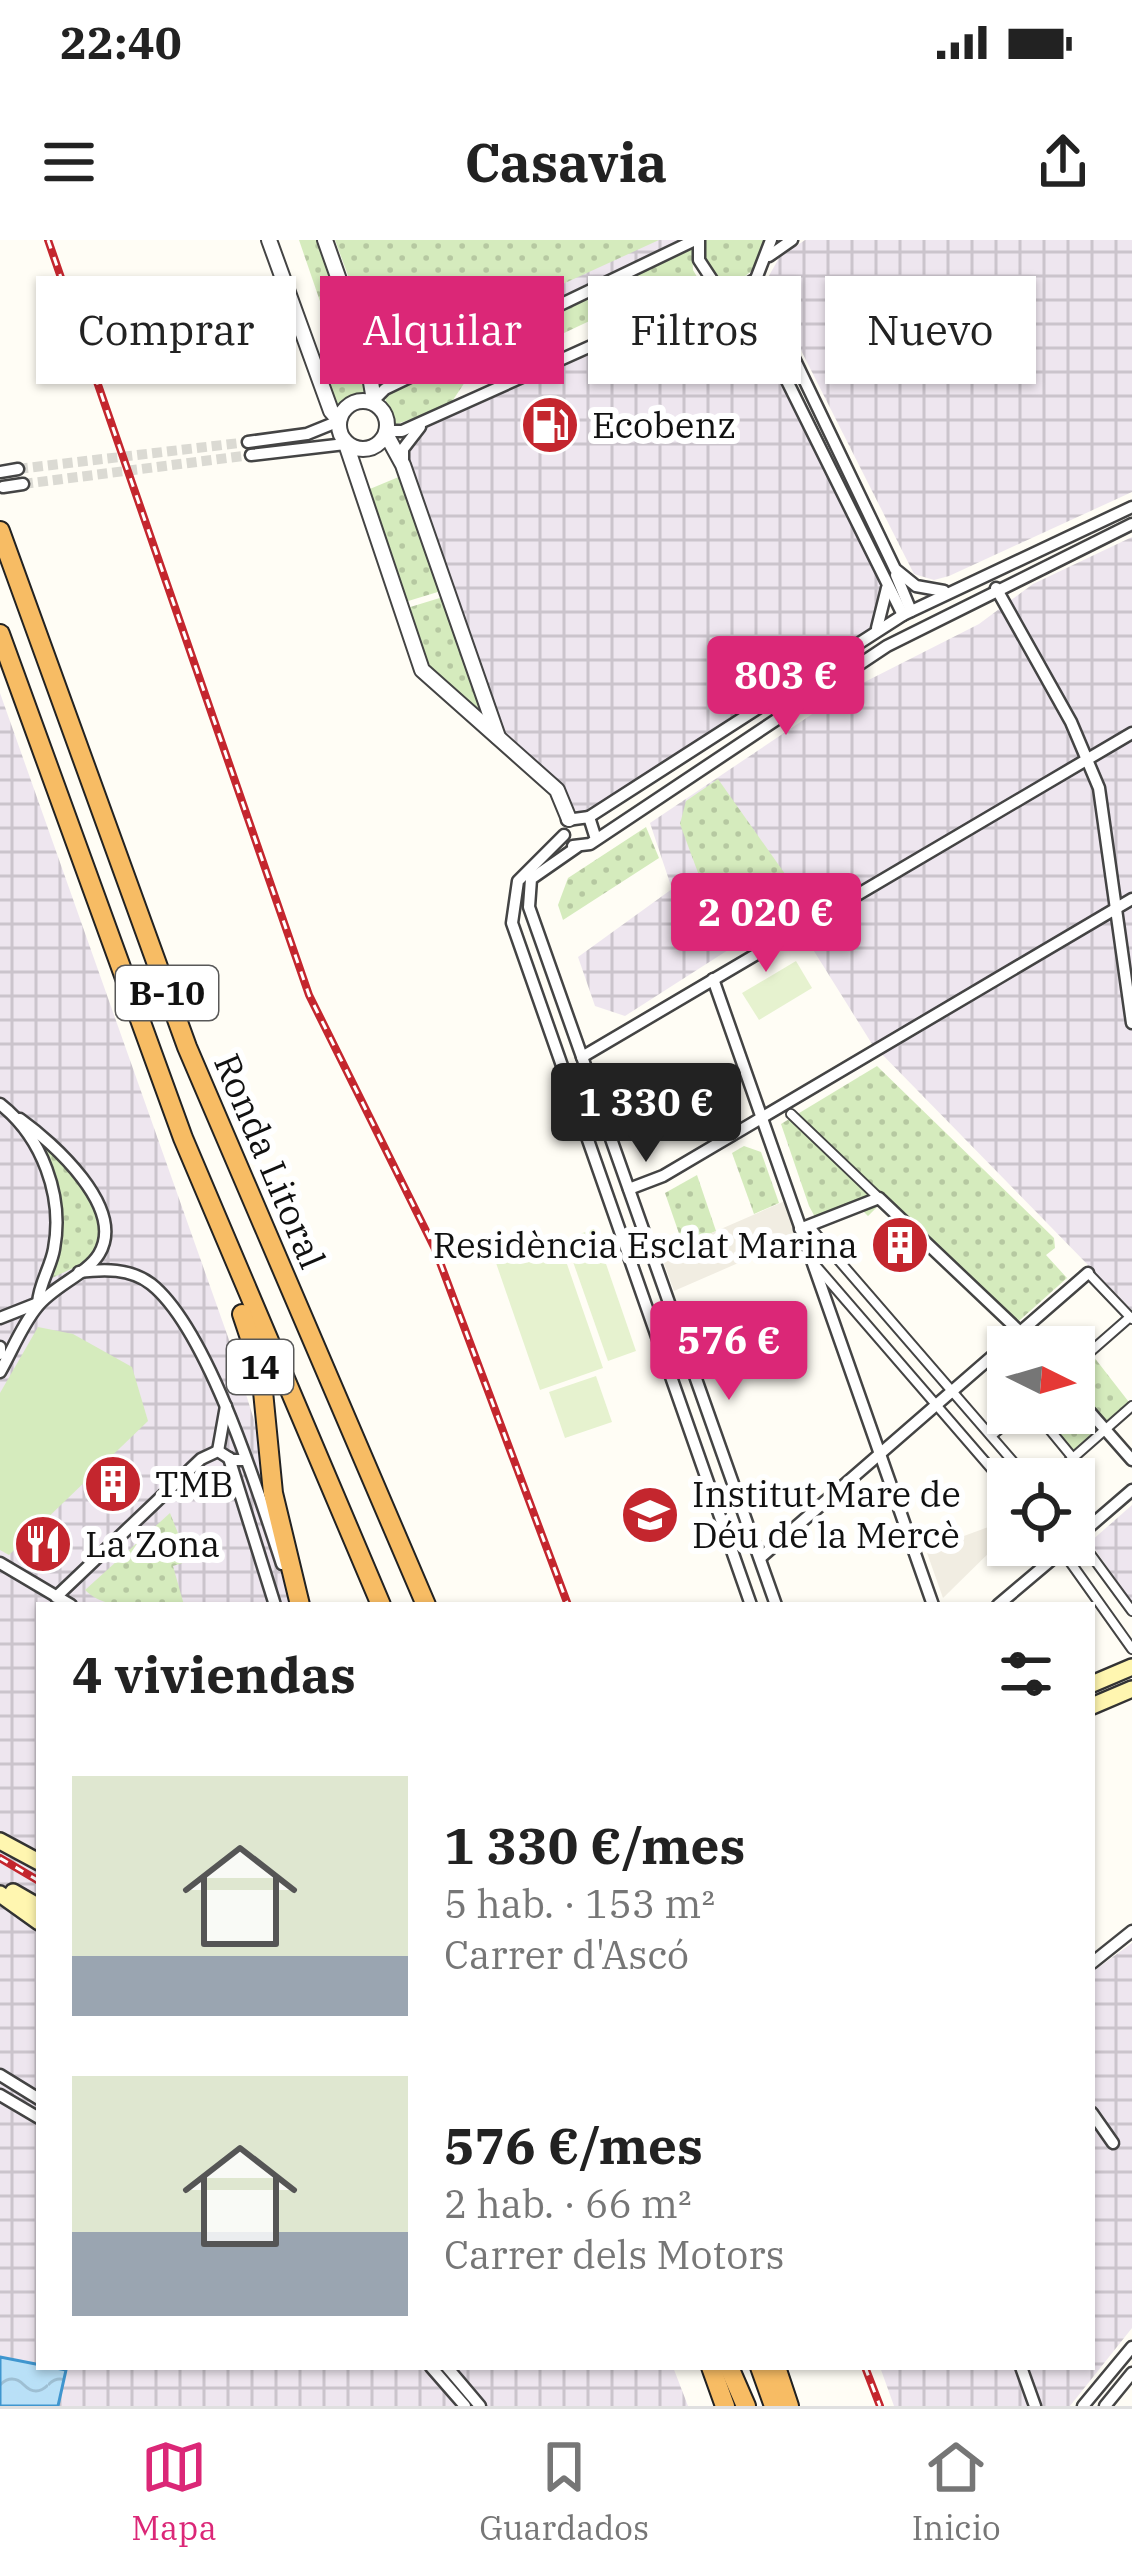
<!DOCTYPE html>
<html lang="es">
<head>
<meta charset="utf-8">
<style>
	body { margin:0; font-family:"IBM Plex Serif",serif; background:#f6f6f6; color:#222; height:100vh; display:flex; flex-direction:column; font-size:45px; white-space:nowrap }
	* { box-sizing:border-box; margin:0 }
	p { font-size:39px; color:#767676 }
	.icon { flex:none; width:66px; height:66px; fill:none; stroke:currentColor; stroke-width:2; stroke-linecap:round; stroke-linejoin:round }
	.map { position:relative; flex:1; overflow:hidden }
	.panel { position:absolute; left:36px; top:1362px; width:1059px; height:768px; display:flex; flex-direction:column; background:#fff; border-radius:0px; box-shadow:0 3px 9px #0004 }
	.panel>* { flex:none }
	.hud { position:absolute; left:36px; top:36px; width:1062px; height:108px; display:flex; gap:24px }
	.needle { width:78px; rotate:95deg }
	.controls { position:absolute; left:987px; top:1086px; display:grid; gap:24px }
	.controls a { display:grid; place-items:center; width:108px; height:108px; border-radius:0px; background:#fff; box-shadow:0 3px 9px #0004; font-size:60px }
	.price { position:absolute; translate:-50% -102px; padding:0 27px; border-radius:12px; background:#db2777; color:#fff; font-size:39px; line-height:78px; filter:drop-shadow(0 3px 6px #0008) }
	.price::after { content:''; position:absolute; left:50%; top:72px; width:36px; height:27px; margin-left:-18px; background:inherit; clip-path:polygon(0 0,100% 0,50% 100%) }
	.price.current { background:#222; color:#fff }
	ul { padding:0; list-style:none }
	li { display:flex; align-items:center; gap:36px; height:300px; padding:0 36px }
	li span { display:grid; place-items:center; flex:none; width:336px; height:240px; border-radius:0px; color:#555 }
	li>.icon { margin-inline-start:auto }
	span .icon { width:144px; height:144px; fill:#fffc; stroke-width:1 }
	li b { font-size:51px }
	h2 { display:flex; justify-content:space-between; align-items:center; height:144px; padding:0 36px; font-size:51px }
	.tag { padding:0 42px; border-radius:0px; background:#fff; box-shadow:0 3px 9px #0004; font-size:42px; line-height:108px }
	.tag.current { background:#db2777; color:#fff }
	.status { display:flex; justify-content:space-between; align-items:center; height:84px; padding:0 60px; background:#fff; direction:ltr }
	.status svg { height:33px; fill:currentColor }
	header { display:flex; justify-content:space-between; align-items:center; height:156px; padding:0 36px; background:#fff; font-size:54px; font-weight:700 }
	.dock { display:flex; justify-content:space-around; align-items:center; height:168px; border-top:3px solid #e0e0e0; background:#fff; font-size:33px; color:#767676 }
	.dock a { display:grid; justify-items:center; gap:6px }
	.dock .current { color:#db2777 }
	.map>svg:first-child { display:block }
	.industrial { fill:url(#industrial-grid) }
	.grass { fill:url(#grass-dots) }
	.garden { fill:#d5ebbd }
	.pitch { fill:#e6f2cf }
	.plaza { fill:#f1ede2 }
	.water { fill:url(#water-waves); stroke:#3f96cf; stroke-width:3 }
	.lines { fill:none; stroke-linecap:round; stroke-linejoin:round }
	.minor-tunnel { stroke:#dbdad3; stroke-width:10; stroke-dasharray:10 5; stroke-linecap:butt }
	.pedestrian-casing { stroke:#444; stroke-width:12 }
	.minor-casing { stroke:#444; stroke-width:15 }
	.tertiary-casing { stroke:#444; stroke-width:18 }
	.secondary-casing { stroke:#333; stroke-width:20 }
	.trunk-casing { stroke:#222; stroke-width:22 }
	.pedestrian { stroke:#fff; stroke-width:8 }
	.minor { stroke:#fff; stroke-width:10 }
	.tertiary { stroke:#fff; stroke-width:14 }
	.secondary { stroke:#fff6b0; stroke-width:15 }
	.trunk { stroke:#f7bc64; stroke-width:18 }
	.rail-casing { stroke:#c4262e; stroke-width:8 }
	.rail { stroke:#fff; stroke-width:3; stroke-dasharray:9; stroke-linecap:butt }
	.labels { text-anchor:middle; stroke-width:12; stroke-linejoin:round; paint-order:stroke }
	.shield { fill:#fff; stroke:#585858; stroke-width:3 }
	.shield-label { font-size:33px; font-weight:bold; fill:#111 }
	.poi-label { font-size:36px; fill:#111; stroke:#fff; text-anchor:start }
	.street-label { font-size:36px; fill:#111; stroke:#fff }
</style>
</head>
<body>
<div class="status"><b>22:40</b><svg viewBox="0 0 49 12"><path d="M0 12V9h3v3zM5 12V6h3v6zM10 12V3h3v9zM15 12V0h3v12zM26 1h20v11H26zM47 4h2v5h-2z"/></svg></div>
<header><svg class="icon" aria-label="menu" viewBox="0 0 24 24"><path d="M4 6h16M4 12h16M4 18h16"/></svg>Casavia<svg class="icon" aria-label="share" viewBox="0 0 24 24"><path d="M12 15V3M7 8l5-5 5 5M5 13v7h14v-7"/></svg></header>
<div class="map">
<svg width="1132" height="2166" viewBox="0 0 1132 2166">
	<defs>
		<pattern id="industrial-grid" width="8" height="8" patternUnits="userSpaceOnUse" patternTransform="scale(3)"><rect width="8" height="8" fill="#eee6ef"/><path d="M0 4h8M4 0v8" fill="none" stroke="#cbc4cc"/></pattern>
		<pattern id="grass-dots" width="8" height="8" patternUnits="userSpaceOnUse" patternTransform="scale(3)"><rect width="8" height="8" fill="#d5ebbd"/><path d="M2 2h.1M6 6h.1" fill="none" stroke="#b6c8a1" stroke-width="1.8" stroke-linecap="round"/></pattern>
		<pattern id="water-waves" width="16" height="10" patternUnits="userSpaceOnUse" patternTransform="scale(3)"><rect width="16" height="10" fill="#b9e0f7"/><path d="M0 5q4-4 8 0t8 0" fill="none" stroke="#9ebfd3"/></pattern>
	</defs>
	<rect width="100%" height="100%" fill="#fffdf5"/>
	<g class="industrial">
		<polygon points="336,0 693,0 391,134 382,129"/>
		<polygon points="805,0 1132,0 1132,252 949,336 934,340 914,334 766,41 779,18"/>
		<polygon points="741,48 887,345 876,391 581,575 498,497 408,220 415,196 466,161 718,49"/>
		<polygon points="1132,297 1132,1070 872,804 789,671 625,776 595,766 578,717 672,649 650,583 845,452 979,384 1033,344"/>
		<polygon points="0,453 228,1097 312,1365 39,1365 39,2125 0,2117"/>
		<polygon points="1132,1265 1132,1363 1090,1302"/>
		<polygon points="1132,1703 1132,2088 1070,2166 894,2166 880,2127 1092,2127 1092,1714 1099,1727"/>
		<polygon points="52,2127 673,2127 688,2166 58,2166 66,2130"/>
	</g>
	<g class="grass">
		<polygon points="299,0 318,0 353,102 329,111 321,90 323,70"/>
		<polygon points="335,0 659,0 399,119 373,104"/>
		<polygon points="706,0 766,0 758,26 735,44 717,39 705,20"/>
		<polygon points="692,9 693,30 703,47 670,63 636,59 467,139 449,166 394,185 385,158 392,150"/>
		<polygon points="355,108 368,153 338,171 320,121 326,119 330,144 337,144 345,137 336,135 331,117"/>
		<polygon points="401,236 441,351 405,362 365,251"/>
		<polygon points="443,357 482,470 480,471 429,425 407,368"/>
		<polygon points="718,539 802,658 735,702 721,695 680,584 686,561"/>
		<polygon points="646,587 659,618 563,680 558,665 568,638"/>
		<polygon points="877,826 1054,998 1055,1008 1046,1015 1067,1038 1012,1087 879,965 868,976 859,967 815,977 809,966 781,884"/>
		<path d="M44 906C75 925 117 981 90 1020L52 1038C71 991 62 951 44 906Z"/>
		<polygon points="744,906 761,912 779,963 754,974 732,913"/>
		<polygon points="697,935 716,991 683,1005 665,953"/>
		<polygon points="1090,1112 1132,1166 1076,1215 1042,1173 1074,1173 1074,1126"/>
		<path d="M170 1273 189 1321 173 1326 184 1365C152 1365 110 1374 85 1350Z"/>
	</g>
	<polygon class="garden" points="38,1087 73,1094 132,1127 148,1181 9,1315 0,1310 0,1153"/>
	<g class="pitch">
		<polygon points="796,721 812,748 759,780 742,753"/>
		<polygon points="594,989 636,1111 608,1121 565,999"/>
		<polygon points="559,1001 603,1128 540,1150 496,1023"/>
		<polygon points="596,1136 612,1182 565,1198 549,1152"/>
	</g>
	<g class="plaza">
		<polygon points="785,961 798,997 674,1051 661,1015"/>
		<polygon points="991,1286 1002,1300 943,1358 926,1310"/>
	</g>
	<polygon class="water" points="0,2117 66,2130 58,2166 0,2166"/>
	<g class="lines">
		<g class="minor-tunnel">
			<polyline points="18,229 248,202"/>
			<polyline points="23,244 251,215"/>
		</g>
		<defs>
			<g id="pedestrian">
				<polyline points="791,874 879,958"/>
				<polyline points="809,986 1028,1239"/>
				<polyline points="817,1027 1008,1248"/>
				<polyline points="1088,1033 1132,1079"/>
				<polyline points="1074,1126 1130,1077"/>
				<polyline points="1036,1173 1073,1218"/>
				<polyline points="991,1196 1019,1173"/>
				<polyline points="1049,1239 1132,1166"/>
				<polyline points="1074,1292 1132,1371"/>
				<polyline points="1058,1305 1132,1409"/>
			</g>
			<g id="minor">
				<polyline points="699,0 699,20 718,49 741,48 756,39 771,0"/>
				<polyline points="769,16 792,0"/>
				<polyline points="756,39 895,329 916,346 944,351"/>
				<polyline points="741,48 903,375"/>
				<polyline points="374,160 385,149 695,0"/>
				<polyline points="387,191 402,191 718,49"/>
				<polyline points="248,202 307,194 339,181"/>
				<polyline points="251,215 345,204"/>
				<polyline points="403,223 403,209 420,187"/>
				<polyline points="0,232 18,229"/>
				<polyline points="3,247 23,244"/>
				<polyline points="896,335 911,371"/>
				<polyline points="996,348 1071,482 1099,548 1132,783"/>
				<polyline points="877,388 887,348"/>
				<polyline points="589,577 903,375 1132,267"/>
				<polyline points="567,580 589,577 595,596"/>
				<polyline points="564,595 518,641 512,683 751,1365"/>
				<polyline points="573,606 590,604 887,406 1132,284"/>
				<polyline points="577,607 531,639 529,667 776,1365"/>
				<polyline points="713,739 933,1365"/>
				<polyline points="582,817 1132,493"/>
				<path d="M0 864C42 897 64 956 54 1009 51 1027 39 1044 38 1063"/>
				<polyline points="629,949 663,936 1132,659"/>
				<polyline points="800,989 879,958 1036,1107"/>
				<path d="M79 1032C104 1029 130 1028 151 1044 208 1089 259 1254 282 1324"/>
				<polyline points="0,1078 38,1063"/>
				<polyline points="0,1107 0,1114"/>
				<path d="M0 1132C12 1111 22 1085 37 1067 53 1046 87 1034 99 1014 127 968 52 902 20 879"/>
				<polyline points="1074,1154 1132,1220"/>
				<polyline points="218,1211 226,1166"/>
				<polyline points="229,1218 275,1365"/>
				<polyline points="1074,1300 1132,1250"/>
				<polyline points="760,1318 1088,1033"/>
				<polyline points="0,1323 71,1365"/>
				<polyline points="56,1357 201,1219 218,1211 232,1220 245,1220"/>
				<polyline points="998,1365 1069,1305"/>
				<polyline points="1092,1723 1132,1691"/>
				<polyline points="0,1835 39,1859"/>
				<polyline points="0,1855 39,1878"/>
				<polyline points="1092,1873 1113,1903"/>
				<polyline points="431,2127 465,2166"/>
				<polyline points="447,2127 480,2166"/>
				<polyline points="1021,2127 1035,2166"/>
				<polyline points="1083,2166 1132,2107"/>
				<polyline points="1105,2166 1132,2133"/>
			</g>
			<g id="tertiary">
				<polyline points="269,0 331,171 339,180"/>
				<polyline points="325,0 367,119 374,160"/>
				<circle cx="363" cy="185" r="24"/>
				<polyline points="386,194 403,225 498,497"/>
				<polyline points="346,204 422,430 557,550 569,579"/>
			</g>
			<g id="secondary">
				<polyline points="1092,1444 1132,1427"/>
				<polyline points="1092,1466 1132,1449"/>
				<polyline points="0,1601 39,1622"/>
				<polyline points="13,1652 39,1667"/>
				<polyline points="0,1654 39,1682"/>
			</g>
			<g id="trunk">
				<polyline points="0,291 187,807 426,1365"/>
				<polyline points="0,394 183,898 381,1365"/>
				<polyline points="242,1074 261,1131 273,1253 300,1365"/>
				<polyline points="711,2127 725,2166"/>
				<polyline points="729,2127 746,2166"/>
				<polyline points="760,2127 774,2166"/>
				<polyline points="776,2127 789,2166"/>
			</g>
		</defs>
		<use href="#pedestrian" class="pedestrian-casing"/>
		<use href="#minor" class="minor-casing"/>
		<use href="#tertiary" class="tertiary-casing"/>
		<use href="#secondary" class="secondary-casing"/>
		<use href="#trunk" class="trunk-casing"/>
		<use href="#pedestrian" class="pedestrian"/>
		<use href="#minor" class="minor"/>
		<use href="#tertiary" class="tertiary"/>
		<use href="#secondary" class="secondary"/>
		<use href="#trunk" class="trunk"/>
		<defs>
			<g id="rail">
				<polyline points="48,0 309,755 435,1009 568,1365"/>
				<polyline points="0,1618 39,1641"/>
				<polyline points="865,2127 880,2166"/>
			</g>
		</defs>
		<use href="#rail" class="rail-casing"/>
		<use href="#rail" class="rail"/>
	</g>
	<defs>
		<symbol id="fuel-disc" viewBox="-11 -11 22 22"><circle r="9.5" fill="#c4262e" stroke="#fff"/><path d="M-5.5-6h7V0h2V4h1.3V-2.5L3-4.5l.8-.8L6-3V5H2.5V1h-1V6h-7ZM-4.2-4.7v3.2H.2V-4.7Z" fill="#fff"/></symbol>
		<symbol id="building-disc" viewBox="-11 -11 22 22"><circle r="9.5" fill="#c4262e" stroke="#fff"/><path d="M-4-6H4V6H1V3H-1V6H-4ZM-2.5-4.3h1.7v1.8h-1.7ZM.8-4.3h1.7v1.8H.8ZM-2.5-1h1.7V.8h-1.7ZM.8-1h1.7V.8H.8Z" fill="#fff"/></symbol>
		<symbol id="school-disc" viewBox="-11 -11 22 22"><circle r="9.5" fill="#c4262e" stroke="#fff"/><path d="M0-5L7-2L0 1L-7-2ZM-4 1L0 2.5L4 1V4Q0 6-4 4Z" fill="#fff"/></symbol>
		<symbol id="restaurant-disc" viewBox="-11 -11 22 22"><circle r="9.5" fill="#c4262e" stroke="#fff"/><path d="M-5-6h1v4h1v-4h1v4h1v-4h1v5L-1.5 .5V6h-2V.5L-5-1ZM5-6V6H3V1.5H1.5Q1.5-4 5-6Z" fill="#fff"/></symbol>
	</defs>
	<g fill-rule="evenodd">
		<use href="#fuel-disc" x="517" y="152" width="66" height="66"/>
		<use href="#building-disc" x="867" y="972" width="66" height="66"/>
		<use href="#building-disc" x="80" y="1211" width="66" height="66"/>
		<use href="#school-disc" x="617" y="1242" width="66" height="66"/>
		<use href="#restaurant-disc" x="10" y="1271" width="66" height="66"/>
	</g>
	<g class="labels">
		<g class="shield">
			<rect x="116" y="726" width="102" height="54" rx="9"/>
			<rect x="227" y="1100" width="66" height="54" rx="9"/>
		</g>
		<g class="shield-label">
			<text x="167" y="765">B-10</text>
			<text x="260" y="1139">14</text>
		</g>
		<g class="poi-label">
			<text x="592" y="198">Ecobenz</text>
			<text x="858" y="1018" text-anchor="end">Residència Esclat Marina</text>
			<text x="155" y="1257">TMB</text>
			<text x="692" y="1267">Institut Mare de<tspan x="692" dy="41">Déu de la Mercè</tspan></text>
			<text x="85" y="1317">La Zona</text>
		</g>
		<g class="street-label">
			<text transform="translate(270 921) rotate(67)" y="13">Ronda Litoral</text>
		</g>
	</g>
</svg>
<div class="controls">
<a><svg class="needle" viewBox="-14 -14 28 28"><path d="M0-13l5 13h-10z" fill="#e53935"/><path d="M0 13l5-13h-10z" fill="#767676"/></svg></a>
<a><svg class="icon" aria-label="locate" viewBox="0 0 24 24"><circle cx="12" cy="12" r="6"/><path d="M12 2v4M12 18v4M2 12h4M18 12h4"/></svg></a>
</div>
<b class="price" style="left:786px;top:498px">803 €</b>
<b class="price" style="left:766px;top:735px">2 020 €</b>
<b class="price current" style="left:646px;top:925px">1 330 €</b>
<b class="price" style="left:729px;top:1163px">576 €</b>
<div class="hud">
<a class="tag">Comprar</a>
<a class="tag current">Alquilar</a>
<a class="tag">Filtros</a>
<a class="tag">Nuevo</a>
</div>
<section class="panel">
<h2>4 viviendas<svg class="icon" aria-label="filters" viewBox="0 0 24 24"><path d="M4 7h16M4 17h16"/><circle cx="9" cy="7" r="2"/><circle cx="15" cy="17" r="2"/></svg></h2>
<ul>
<li><span style="background:linear-gradient(#dfe7d0 75%,#9aa5b1 0)"><svg class="icon" aria-label="home" viewBox="0 0 24 24"><path d="M3 11l9-7 9 7M6 9v11h12V9"/></svg></span><div><b>1 330 €/mes</b><p>5 hab. · 153 m²</p><p>Carrer d'Ascó</p></div></li>
<li><span style="background:linear-gradient(#dfe7d0 65%,#9aa5b1 0)"><svg class="icon" aria-label="home" viewBox="0 0 24 24"><path d="M3 11l9-7 9 7M6 9v11h12V9"/></svg></span><div><b>576 €/mes</b><p>2 hab. · 66 m²</p><p>Carrer dels Motors</p></div></li>
</ul>
</section>
</div>
<nav class="dock">
<a class="current"><svg class="icon" aria-label="map" viewBox="0 0 24 24"><path d="M3 6l6-2 6 2 6-2v14l-6 2-6-2-6 2zM9 4v14M15 6v14"/></svg>Mapa</a>
<a><svg class="icon" aria-label="saved" viewBox="0 0 24 24"><path d="M7 4h10v16l-5-4-5 4z"/></svg>Guardados</a>
<a><svg class="icon" aria-label="home" viewBox="0 0 24 24"><path d="M3 11l9-7 9 7M6 9v11h12V9"/></svg>Inicio</a>
</nav>
</body>
</html>
